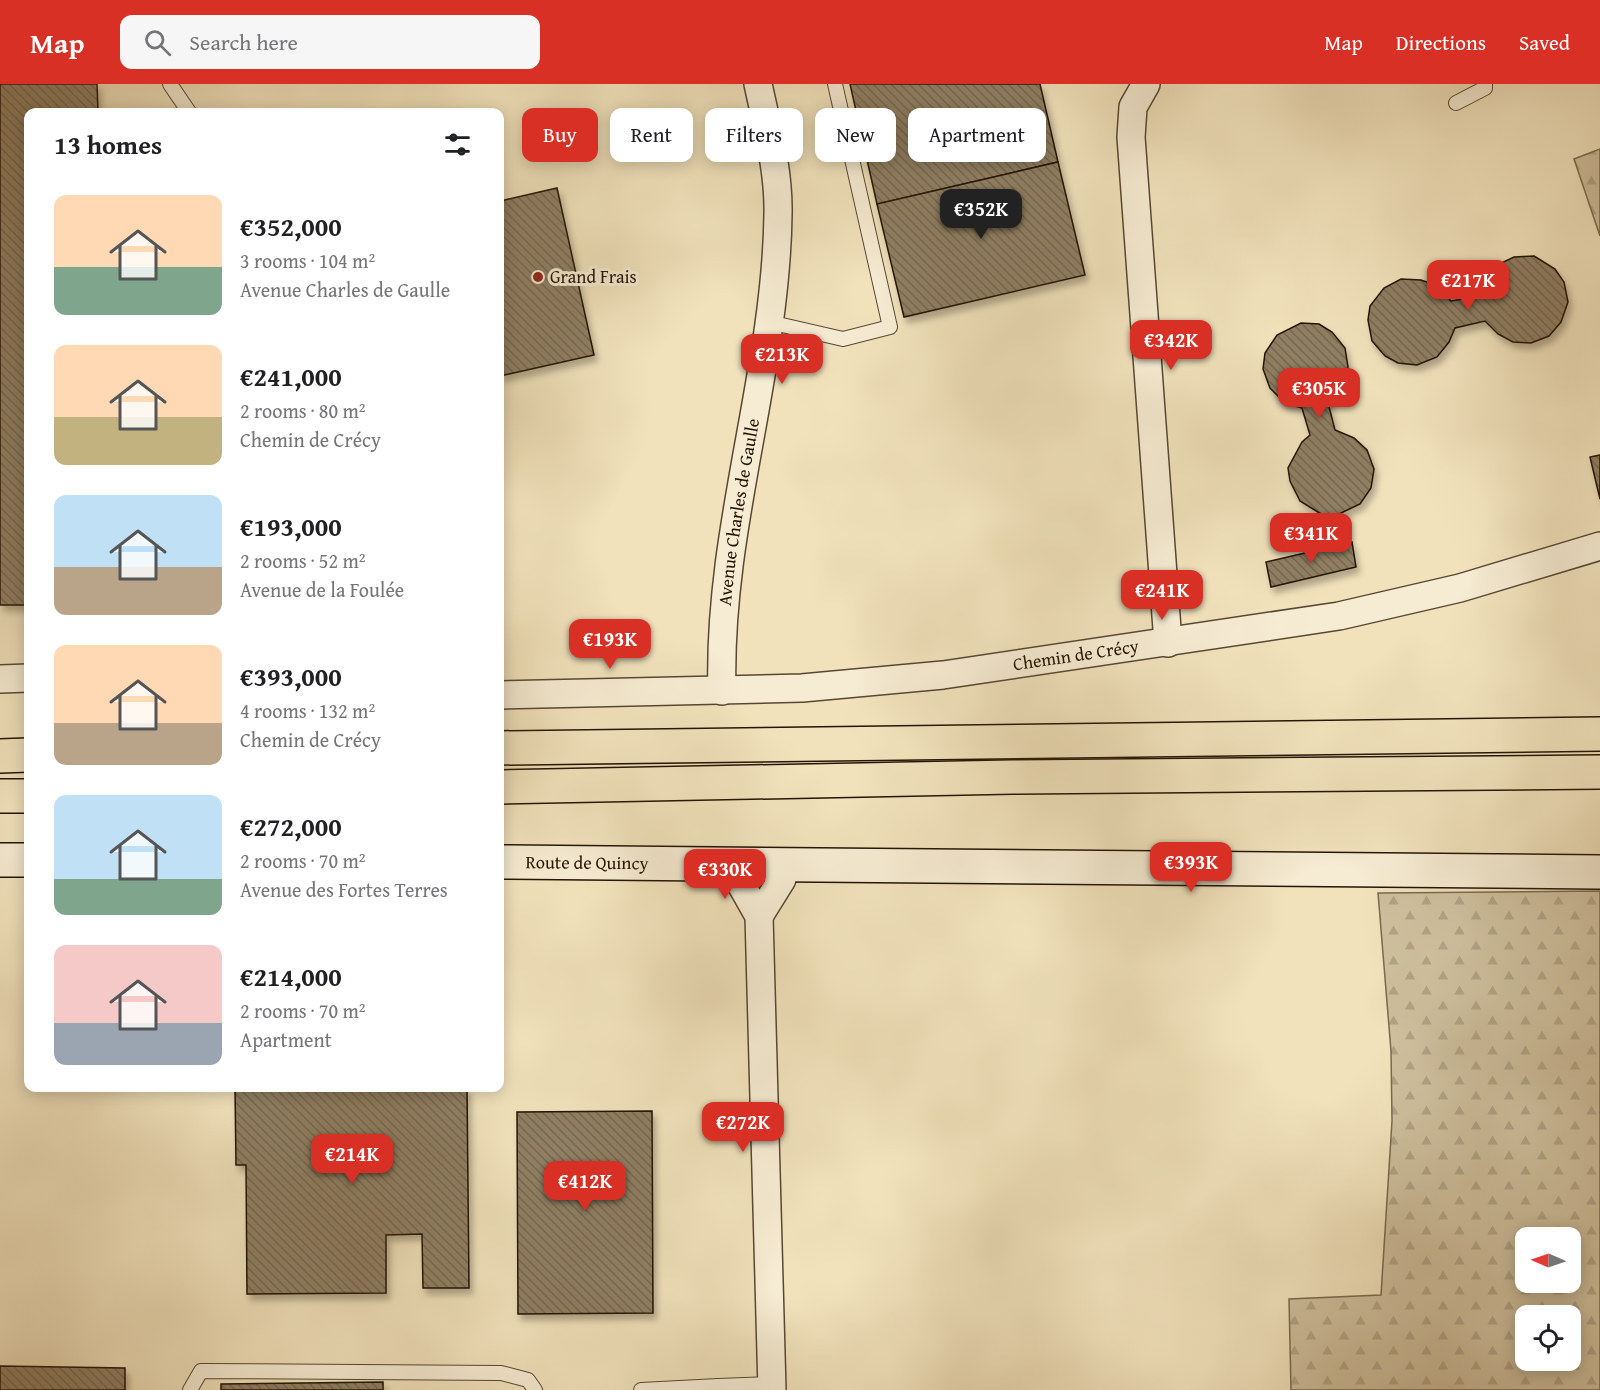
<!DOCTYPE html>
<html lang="en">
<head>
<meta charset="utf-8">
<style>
	body { margin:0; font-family:"Gentium Book Plus",serif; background:#f6f6f6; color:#202124; height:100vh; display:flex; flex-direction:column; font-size:22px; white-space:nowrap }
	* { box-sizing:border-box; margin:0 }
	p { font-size:20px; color:#757577 }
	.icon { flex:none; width:33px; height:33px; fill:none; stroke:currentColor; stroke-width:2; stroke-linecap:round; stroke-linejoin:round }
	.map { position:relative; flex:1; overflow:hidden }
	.side { position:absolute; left:24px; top:24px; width:480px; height:984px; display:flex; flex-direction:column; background:#fff; border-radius:12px; box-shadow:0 3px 15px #0003 }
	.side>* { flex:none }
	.hud { position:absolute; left:522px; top:24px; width:570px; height:54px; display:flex; gap:12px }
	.needle { width:39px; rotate:272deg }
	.buttons { position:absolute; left:1515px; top:1143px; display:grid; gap:12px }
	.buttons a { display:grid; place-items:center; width:66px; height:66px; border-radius:12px; background:#fff; box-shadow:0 3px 15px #0003; font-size:30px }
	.price { position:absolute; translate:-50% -51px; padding:0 14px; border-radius:12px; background:#d93025; color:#fff; font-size:20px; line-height:39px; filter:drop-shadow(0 2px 3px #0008) }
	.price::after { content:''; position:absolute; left:50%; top:36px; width:18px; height:14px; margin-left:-9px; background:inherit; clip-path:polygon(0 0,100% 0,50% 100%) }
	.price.on { background:#222; color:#fff }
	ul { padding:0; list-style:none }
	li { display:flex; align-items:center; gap:18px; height:150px; padding:0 30px }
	li span { display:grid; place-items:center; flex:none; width:168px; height:120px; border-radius:12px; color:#555 }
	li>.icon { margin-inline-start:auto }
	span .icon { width:72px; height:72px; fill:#fffc; stroke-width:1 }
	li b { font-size:26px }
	h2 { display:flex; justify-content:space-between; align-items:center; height:72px; padding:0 30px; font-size:26px }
	.chip { padding:0 21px; border-radius:12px; background:#fff; box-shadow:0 3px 15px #0003; font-size:21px; line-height:54px }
	.chip.on { background:#d93025; color:#fff }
	header { display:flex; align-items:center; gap:36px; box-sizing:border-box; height:84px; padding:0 30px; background:#d93025; color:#fff }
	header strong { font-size:28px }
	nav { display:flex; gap:33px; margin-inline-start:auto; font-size:21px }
	.search { width:420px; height:54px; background:#f6f6f6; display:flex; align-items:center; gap:15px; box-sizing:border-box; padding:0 21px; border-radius:12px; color:#757577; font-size:22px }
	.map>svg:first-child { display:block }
	.forest { fill:url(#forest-firs); stroke:#796a50; stroke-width:1.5; fill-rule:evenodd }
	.building { fill:url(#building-back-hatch); stroke:#241404; stroke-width:1.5; filter:url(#shadow) }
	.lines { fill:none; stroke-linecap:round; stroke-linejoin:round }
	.lane-casing { stroke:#574832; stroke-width:16 }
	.street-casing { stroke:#574832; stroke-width:30 }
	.secondary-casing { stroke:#241404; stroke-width:36 }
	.highway-casing { stroke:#241404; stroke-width:36 }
	.lane { stroke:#f6ecd3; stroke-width:14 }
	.street { stroke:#f6ecd3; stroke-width:27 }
	.secondary { stroke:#f6ecd3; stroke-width:33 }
	.highway { stroke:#f1e2bc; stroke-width:33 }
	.poi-dot { fill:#8f2418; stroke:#f6ecd3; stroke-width:2 }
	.labels { text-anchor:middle; stroke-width:6; stroke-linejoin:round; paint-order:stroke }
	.poi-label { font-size:18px; fill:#241404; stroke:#f6ecd3; text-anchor:start }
	.street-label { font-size:18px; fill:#241404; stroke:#f6ecd3 }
</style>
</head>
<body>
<header>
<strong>Map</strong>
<div class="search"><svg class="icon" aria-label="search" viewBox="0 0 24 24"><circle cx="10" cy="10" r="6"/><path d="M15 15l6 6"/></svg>Search here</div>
<nav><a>Map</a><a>Directions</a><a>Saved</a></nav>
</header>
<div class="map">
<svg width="1600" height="1306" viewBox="0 0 1600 1306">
	<defs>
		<pattern id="forest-firs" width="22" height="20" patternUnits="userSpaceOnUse" patternTransform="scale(1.5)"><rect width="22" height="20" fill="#cebf9d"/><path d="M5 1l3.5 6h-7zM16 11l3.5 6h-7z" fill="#b1a386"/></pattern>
		<pattern id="building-back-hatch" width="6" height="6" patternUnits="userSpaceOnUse" patternTransform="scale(1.5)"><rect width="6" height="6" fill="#8f7f64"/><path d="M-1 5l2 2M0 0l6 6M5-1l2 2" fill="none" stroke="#756750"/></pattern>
		<filter id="shadow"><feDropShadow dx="3.5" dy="6" stdDeviation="3" flood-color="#0004"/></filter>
	</defs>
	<rect width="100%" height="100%" fill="#f1e2bc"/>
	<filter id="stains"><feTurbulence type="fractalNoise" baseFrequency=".00333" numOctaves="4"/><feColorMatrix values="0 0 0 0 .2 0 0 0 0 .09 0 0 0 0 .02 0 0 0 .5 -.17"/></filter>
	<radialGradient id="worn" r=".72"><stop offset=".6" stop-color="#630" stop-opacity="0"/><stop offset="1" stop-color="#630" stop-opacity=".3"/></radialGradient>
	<g class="forest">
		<polygon points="1600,65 1600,152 1574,75"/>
		<path d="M1600 807V1306H1291L1289 1215 1381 1211 1392 1037 1391 967 1378 809ZM1526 1154H1570V1198H1526ZM1526 1232H1570V1276H1526Z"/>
	</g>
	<g class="building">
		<polygon points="0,0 97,0 98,28 28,28 28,521 0,521"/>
		<polygon points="850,0 1040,0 1058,78 877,120"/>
		<polygon points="1058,78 1085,191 904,233 877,120"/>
		<polygon points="557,104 594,271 500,292 500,117"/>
		<polygon points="1534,172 1555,185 1564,198 1568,218 1561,238 1549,252 1531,259 1513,258 1498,250 1485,237 1455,244 1449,258 1437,273 1417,281 1398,279 1385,272 1372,257 1368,236 1370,222 1384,204 1401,195 1421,196 1438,202 1451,217 1480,212 1484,197 1497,181 1514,173"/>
		<polygon points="1301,239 1319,240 1332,248 1345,264 1348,283 1345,300 1328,319 1335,346 1354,354 1367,366 1374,385 1371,404 1360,420 1339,430 1321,430 1300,417 1290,397 1288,384 1302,358 1310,351 1302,324 1285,319 1270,304 1263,285 1265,269 1277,251"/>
		<polygon points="1600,371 1600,415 1590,373"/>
		<polygon points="1352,458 1356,483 1271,503 1266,478"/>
		<polygon points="235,1004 467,1004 469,1204 423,1204 422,1150 386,1151 386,1209 247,1210 246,1081 236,1081"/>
		<polygon points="652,1027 653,1229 518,1230 517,1028"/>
		<polygon points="0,1282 125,1284 125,1306 0,1306"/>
		<polygon points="383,1298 383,1306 221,1306 221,1300"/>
	</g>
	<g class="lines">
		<defs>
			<g id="lane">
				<polyline points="170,0 189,28"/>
				<polyline points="1456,19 1485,4 1485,0"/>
				<polyline points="769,238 843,255 890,243 835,0"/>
				<polyline points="718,1302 772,1300"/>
				<polyline points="190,1306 201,1287 501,1289 528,1296 535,1306"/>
				<polyline points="641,1306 718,1302 718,1306"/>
			</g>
			<g id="street">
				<polyline points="1146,0 1133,23 1131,53 1168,559"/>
				<polyline points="0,595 28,594"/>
				<path id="s1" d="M722 607C717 446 776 290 778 130 779 87 767 42 758 0"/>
				<path id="s2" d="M500 611 802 604 943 591 1339 532 1460 504 1600 462"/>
				<polyline points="729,779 759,832 772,1306"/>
				<polyline points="759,832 782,795 782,779"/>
			</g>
			<g id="secondary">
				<polyline points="0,776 28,776"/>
				<path id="s3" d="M500 778 1600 788"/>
			</g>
			<g id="highway">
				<polyline points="500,664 1600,650"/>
				<polyline points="0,672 28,671"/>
				<polyline points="500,703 1013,693 1600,688"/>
				<polyline points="0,712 28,712"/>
			</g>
		</defs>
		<use href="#lane" class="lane-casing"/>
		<use href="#street" class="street-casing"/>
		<use href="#secondary" class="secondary-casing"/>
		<use href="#highway" class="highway-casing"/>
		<use href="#lane" class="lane"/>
		<use href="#street" class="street"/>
		<use href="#secondary" class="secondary"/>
		<use href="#highway" class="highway"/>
	</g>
	<circle class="poi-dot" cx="538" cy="193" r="6"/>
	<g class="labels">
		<g class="poi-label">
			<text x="550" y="199">Grand Frais</text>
		</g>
		<g class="street-label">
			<text dy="6" stroke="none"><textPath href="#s1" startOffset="180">Avenue Charles de Gaulle</textPath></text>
			<text dy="6" stroke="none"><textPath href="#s2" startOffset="578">Chemin de Crécy</textPath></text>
			<text dy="6" stroke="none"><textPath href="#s3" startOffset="87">Route de Quincy</textPath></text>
		</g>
	</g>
	<rect width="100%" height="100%" filter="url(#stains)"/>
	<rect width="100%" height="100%" fill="url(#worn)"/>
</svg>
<div class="buttons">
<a><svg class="needle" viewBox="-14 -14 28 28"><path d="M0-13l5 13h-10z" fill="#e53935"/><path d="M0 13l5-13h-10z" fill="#757577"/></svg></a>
<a><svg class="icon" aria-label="locate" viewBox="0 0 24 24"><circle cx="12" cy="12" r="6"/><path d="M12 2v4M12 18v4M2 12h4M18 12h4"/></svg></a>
</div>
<b class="price on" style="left:981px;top:156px">€352K</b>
<b class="price" style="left:1468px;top:227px">€217K</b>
<b class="price" style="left:1171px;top:287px">€342K</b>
<b class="price" style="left:782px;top:301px">€213K</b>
<b class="price" style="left:1319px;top:335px">€305K</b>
<b class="price" style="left:1311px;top:480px">€341K</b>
<b class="price" style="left:1162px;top:537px">€241K</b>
<b class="price" style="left:610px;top:586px">€193K</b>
<b class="price" style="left:1191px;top:809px">€393K</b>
<b class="price" style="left:725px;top:816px">€330K</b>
<b class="price" style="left:743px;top:1069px">€272K</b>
<b class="price" style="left:352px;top:1101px">€214K</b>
<b class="price" style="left:585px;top:1128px">€412K</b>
<div class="hud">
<a class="chip on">Buy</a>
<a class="chip">Rent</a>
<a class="chip">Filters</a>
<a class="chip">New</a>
<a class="chip">Apartment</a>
</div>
<section class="side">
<h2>13 homes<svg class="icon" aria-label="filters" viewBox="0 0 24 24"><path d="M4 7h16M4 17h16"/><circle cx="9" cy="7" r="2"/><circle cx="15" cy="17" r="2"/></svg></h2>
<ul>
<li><span style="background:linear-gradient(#ffd9b3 60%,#7fa58c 0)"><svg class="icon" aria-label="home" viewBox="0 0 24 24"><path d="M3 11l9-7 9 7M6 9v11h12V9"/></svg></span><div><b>€352,000</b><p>3 rooms · 104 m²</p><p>Avenue Charles de Gaulle</p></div></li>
<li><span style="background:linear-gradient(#ffd9b3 60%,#c2b280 0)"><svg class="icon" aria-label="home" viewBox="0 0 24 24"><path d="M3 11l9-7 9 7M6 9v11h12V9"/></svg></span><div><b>€241,000</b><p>2 rooms · 80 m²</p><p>Chemin de Crécy</p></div></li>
<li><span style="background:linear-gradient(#bfe0f5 60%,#b9a48a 0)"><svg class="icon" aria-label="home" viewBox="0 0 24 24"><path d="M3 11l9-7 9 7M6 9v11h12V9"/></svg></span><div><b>€193,000</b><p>2 rooms · 52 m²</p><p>Avenue de la Foulée</p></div></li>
<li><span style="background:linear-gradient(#ffd9b3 65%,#b9a48a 0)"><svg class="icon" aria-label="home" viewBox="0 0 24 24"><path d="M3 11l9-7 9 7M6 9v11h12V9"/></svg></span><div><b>€393,000</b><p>4 rooms · 132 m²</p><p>Chemin de Crécy</p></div></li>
<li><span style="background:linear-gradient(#bfe0f5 70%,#7fa58c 0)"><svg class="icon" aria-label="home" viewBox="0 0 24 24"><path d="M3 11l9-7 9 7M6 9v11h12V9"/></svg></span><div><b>€272,000</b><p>2 rooms · 70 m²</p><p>Avenue des Fortes Terres</p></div></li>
<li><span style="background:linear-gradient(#f6c9c9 65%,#9aa5b1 0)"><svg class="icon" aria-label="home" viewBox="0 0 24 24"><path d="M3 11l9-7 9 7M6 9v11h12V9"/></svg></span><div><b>€214,000</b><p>2 rooms · 70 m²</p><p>Apartment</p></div></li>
</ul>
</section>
</div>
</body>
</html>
